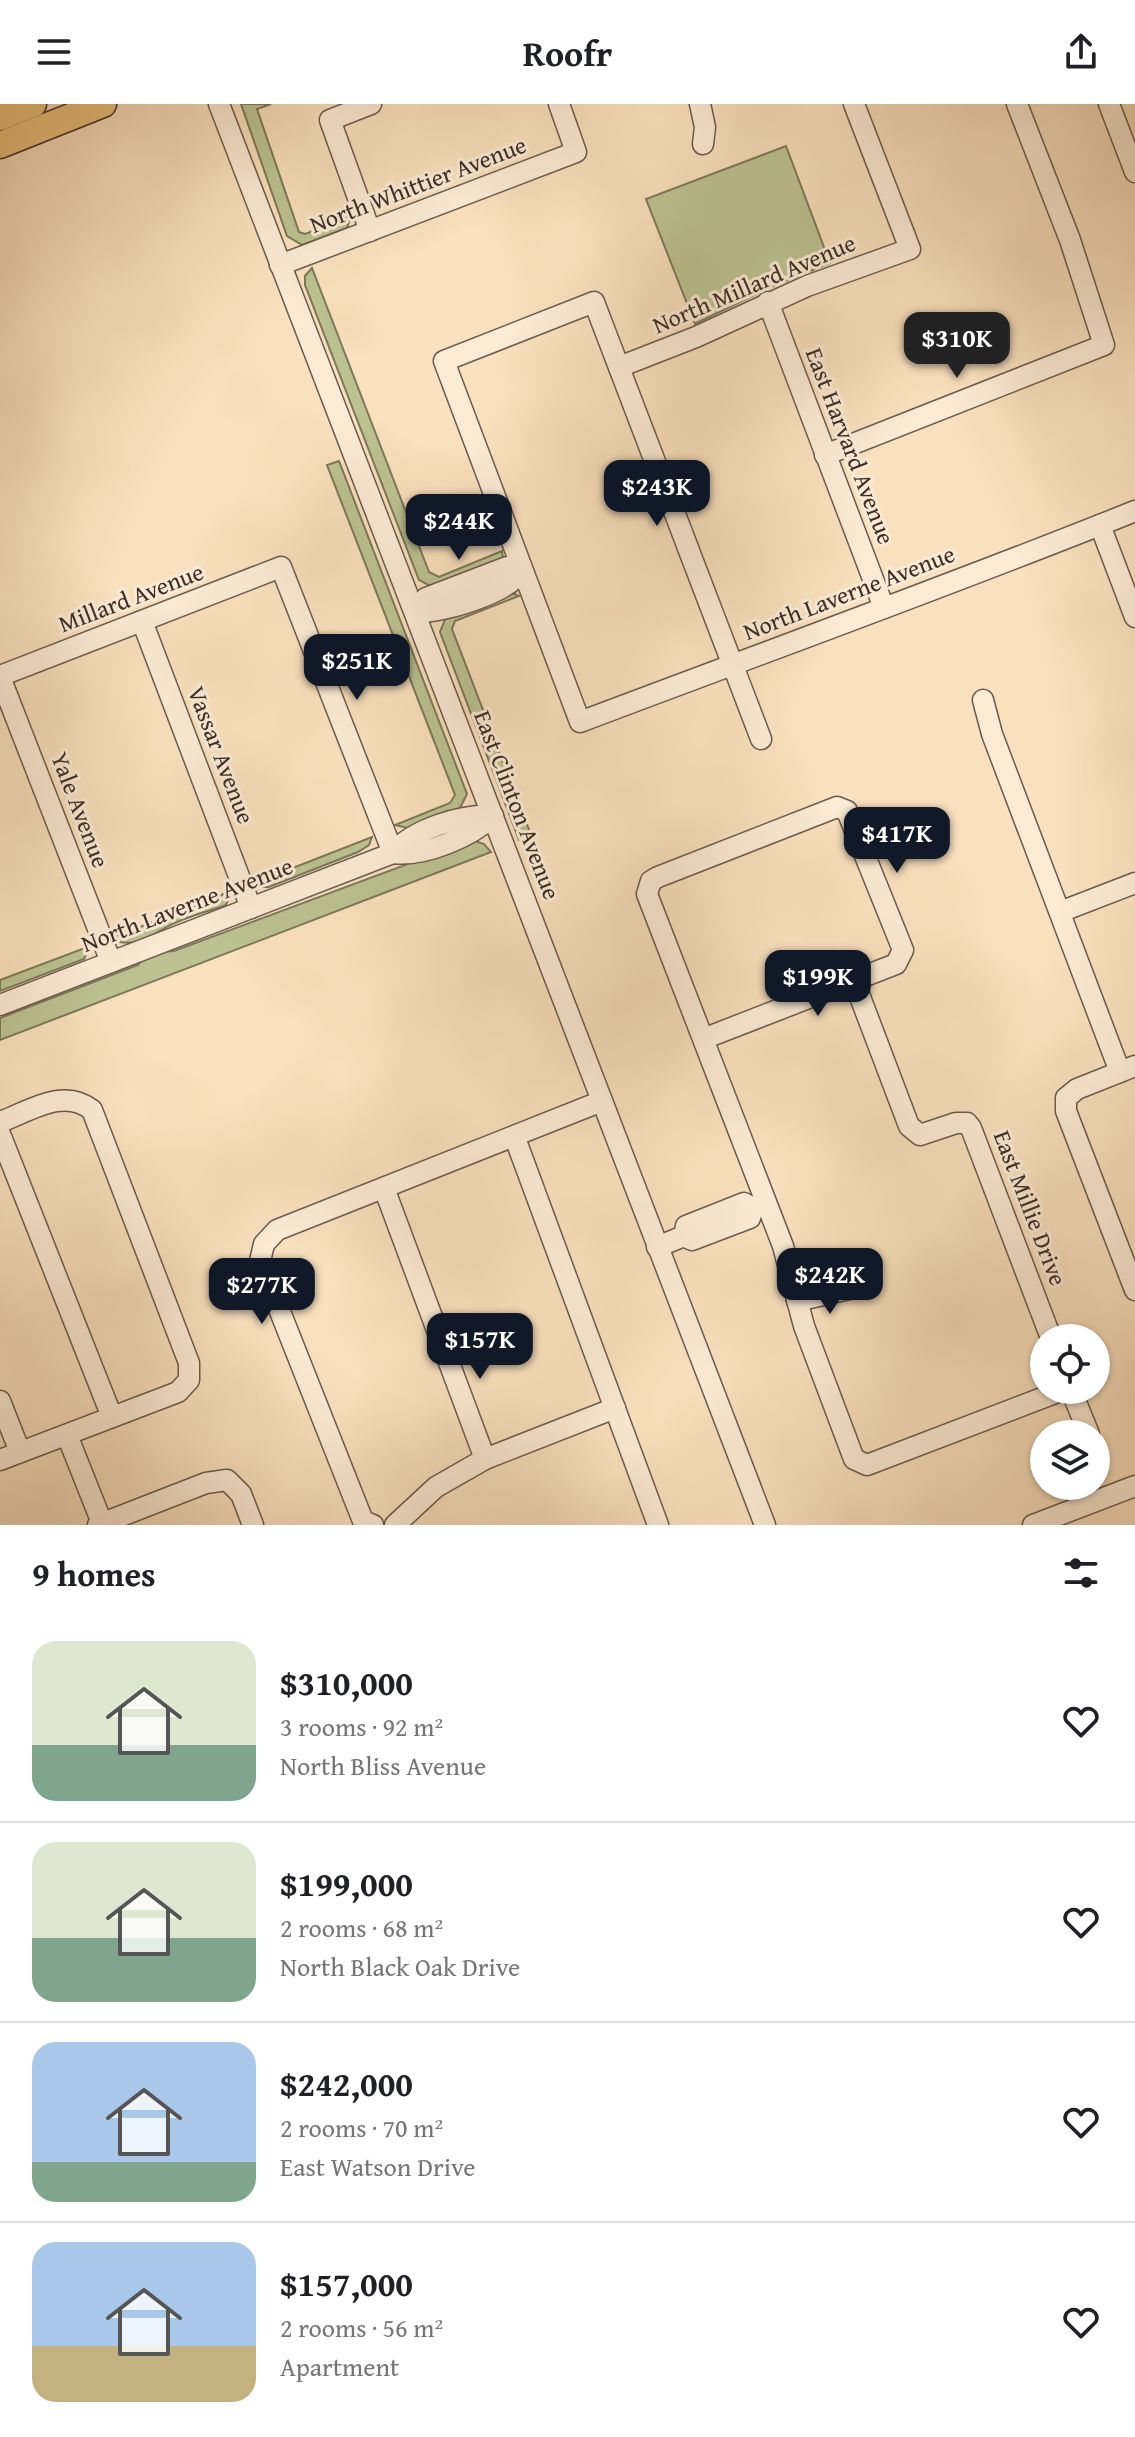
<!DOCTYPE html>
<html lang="en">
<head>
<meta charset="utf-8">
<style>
	body { margin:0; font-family:"Gentium Book Plus",serif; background:#f6f6f6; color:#202124; height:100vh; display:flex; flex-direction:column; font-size:30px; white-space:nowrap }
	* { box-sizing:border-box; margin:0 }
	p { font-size:26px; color:#757577 }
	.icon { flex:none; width:44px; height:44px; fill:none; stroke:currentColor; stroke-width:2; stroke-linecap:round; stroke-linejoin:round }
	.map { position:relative; height:1421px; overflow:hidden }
	.side { display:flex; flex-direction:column; background:#fff; flex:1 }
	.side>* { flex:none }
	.buttons { position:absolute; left:1030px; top:1220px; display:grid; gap:16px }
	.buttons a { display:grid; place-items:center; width:80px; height:80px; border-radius:50%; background:#fff; box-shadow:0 2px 6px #0004; font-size:40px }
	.price { position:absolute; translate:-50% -68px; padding:0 18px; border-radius:16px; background:#111827; color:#fff; font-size:26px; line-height:52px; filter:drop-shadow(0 2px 4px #0008) }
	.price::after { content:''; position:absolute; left:50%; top:48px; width:24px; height:18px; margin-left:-12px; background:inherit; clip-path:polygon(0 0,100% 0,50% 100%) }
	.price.active { background:#222; color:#fff }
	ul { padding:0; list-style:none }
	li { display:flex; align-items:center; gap:24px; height:200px; padding:0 32px }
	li+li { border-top:2px solid #e0e0e0 }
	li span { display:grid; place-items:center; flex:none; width:224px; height:160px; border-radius:24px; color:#555 }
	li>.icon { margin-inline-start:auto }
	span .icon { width:96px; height:96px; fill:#fffc; stroke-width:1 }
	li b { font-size:34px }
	h2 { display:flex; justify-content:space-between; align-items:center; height:96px; padding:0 32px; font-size:34px }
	header { display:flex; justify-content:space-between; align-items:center; height:104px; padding:0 32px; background:#fff; font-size:36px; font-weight:700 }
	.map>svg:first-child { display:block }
	.green { fill:#bcc292; stroke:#7c785c; stroke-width:2 }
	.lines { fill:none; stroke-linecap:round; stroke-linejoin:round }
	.minor-casing { stroke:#6c5a4d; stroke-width:23 }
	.major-casing { stroke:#3d2d27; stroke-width:29 }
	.minor { stroke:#fbebd5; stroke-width:20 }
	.major { stroke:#ecc07f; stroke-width:26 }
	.labels { text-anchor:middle; stroke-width:6; stroke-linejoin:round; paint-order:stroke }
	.street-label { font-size:24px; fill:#3d2d27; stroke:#fbebd5 }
</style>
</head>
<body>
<header><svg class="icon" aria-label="menu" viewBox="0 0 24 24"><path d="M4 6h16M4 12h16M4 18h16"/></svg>Roofr<svg class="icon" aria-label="share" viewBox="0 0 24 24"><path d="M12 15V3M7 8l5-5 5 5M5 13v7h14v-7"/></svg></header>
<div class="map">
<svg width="1135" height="1421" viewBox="0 0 1135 1421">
	<rect width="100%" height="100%" fill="#f9e0be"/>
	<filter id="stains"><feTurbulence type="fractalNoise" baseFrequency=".0025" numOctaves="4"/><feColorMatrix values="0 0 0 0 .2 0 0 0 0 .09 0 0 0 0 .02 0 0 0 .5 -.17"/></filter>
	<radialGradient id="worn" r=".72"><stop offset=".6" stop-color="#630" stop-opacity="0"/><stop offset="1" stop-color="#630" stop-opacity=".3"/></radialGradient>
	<g class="green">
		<polygon points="241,0 271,0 257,5 299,128 305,130 351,112 347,124 302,141 287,132"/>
		<polygon points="786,42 830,159 771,183 695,220 646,95"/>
		<polygon points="312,164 429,468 439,473 502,447 503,454 434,484 419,476 305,181 305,172"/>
		<polygon points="339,357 467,690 459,706 412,725 395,721 450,699 455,691 327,361"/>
		<polygon points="510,488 519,492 455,517 452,525 531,731 519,736 440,528 446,513"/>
		<polygon points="372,733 369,741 358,748 269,783 260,783 254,779"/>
		<path d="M472 736 484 740 491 748 0 936V914L138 861C146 847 160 848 174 847Z"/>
		<path d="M231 787 226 801C207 808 183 813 165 824 148 834 140 841 119 838L114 833Z"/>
		<polygon points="90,842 84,855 0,887 0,876"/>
	</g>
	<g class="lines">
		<defs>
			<g id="minor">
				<polyline points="219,0 765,1421"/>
				<polyline points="700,0 705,23 703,40"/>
				<polyline points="1109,0 1135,68"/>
				<polyline points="370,127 330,16 371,0"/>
				<polyline points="280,161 576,48 559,0"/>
				<polyline points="768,198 884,504"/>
				<polyline points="619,263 696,233 807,182 910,145 854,0"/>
				<polyline points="825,351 1104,241 1070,136 1017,0"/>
				<polyline points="1100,421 1135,513"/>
				<path d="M507 463 522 467C508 489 441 510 415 508L426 494Z"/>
				<polyline points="142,517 251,804"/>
				<polyline points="0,572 281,463 393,749"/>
				<polyline points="0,573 111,858"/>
				<polyline points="983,596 992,630 1120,968"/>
				<path d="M761 635 594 198 444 257 580 618C765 548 951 481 1135 407"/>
				<path d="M393 749C424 753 471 733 493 712"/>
				<polyline points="1060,808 1135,779"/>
				<polyline points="854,877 909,1022 920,1031 956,1019 967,1019 971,1024 1051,1234"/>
				<path d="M0 901 393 749C413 725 462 710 493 712"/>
				<polyline points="703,935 896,860 903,846 847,707 837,703 658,773 651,777 647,790 783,1142 804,1222 854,1355 867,1361 1063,1286"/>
				<polyline points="1135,962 1077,985 1066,994 1066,1007 1135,1186"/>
				<path d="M0 1018C30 1007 64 983 92 1006L189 1259V1276L178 1288 0 1356"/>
				<polyline points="0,1030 112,1313"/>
				<polyline points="515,1034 658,1421"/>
				<polyline points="384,1084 485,1355 436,1383 395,1421"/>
				<polyline points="657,1143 684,1132 692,1136 750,1114 753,1104 744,1099 686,1122 684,1132"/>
				<polyline points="797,1197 853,1184"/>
				<polyline points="1071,1286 1089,1330"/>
				<polyline points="0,1297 20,1348"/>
				<polyline points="67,1331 102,1419"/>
				<polyline points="485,1355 615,1304"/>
				<polyline points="98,1421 206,1379 227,1376 241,1390 253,1421"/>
				<polyline points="373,1421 363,1417 260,1157 264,1140 277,1126 602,997"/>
				<polyline points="1033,1421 1135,1382"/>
			</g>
			<g id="major">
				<polyline points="0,13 33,0"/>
				<polyline points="0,41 103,0"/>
			</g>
		</defs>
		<use href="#minor" class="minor-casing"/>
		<use href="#major" class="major-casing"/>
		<use href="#minor" class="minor"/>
		<use href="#major" class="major"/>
	</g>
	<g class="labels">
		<g class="street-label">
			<text transform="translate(418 81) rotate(-21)" y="8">North Whittier Avenue</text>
			<text transform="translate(754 180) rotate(-23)" y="8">North Millard Avenue</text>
			<text transform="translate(850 342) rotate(69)" y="8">East Harvard Avenue</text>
			<text transform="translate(849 489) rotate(-21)" y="8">North Laverne Avenue</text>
			<text transform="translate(131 494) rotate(-21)" y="8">Millard Avenue</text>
			<text transform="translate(221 651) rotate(69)" y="8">Vassar Avenue</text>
			<text transform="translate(517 701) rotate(69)" y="8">East Clinton Avenue</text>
			<text transform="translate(80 706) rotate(69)" y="8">Yale Avenue</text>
			<text transform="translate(187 801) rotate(-21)" y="8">North Laverne Avenue</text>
			<text transform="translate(1030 1104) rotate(69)" y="8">East Millie Drive</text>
		</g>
	</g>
	<rect width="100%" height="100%" filter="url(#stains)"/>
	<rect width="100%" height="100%" fill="url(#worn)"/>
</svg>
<div class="buttons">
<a><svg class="icon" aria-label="locate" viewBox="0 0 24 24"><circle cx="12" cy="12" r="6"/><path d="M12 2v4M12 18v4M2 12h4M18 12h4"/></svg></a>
<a><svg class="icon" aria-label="layers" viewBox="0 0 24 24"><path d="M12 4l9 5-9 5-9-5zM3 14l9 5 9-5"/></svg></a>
</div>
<b class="price active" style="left:957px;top:276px">$310K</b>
<b class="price" style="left:657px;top:424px">$243K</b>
<b class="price" style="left:459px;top:458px">$244K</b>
<b class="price" style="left:357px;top:598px">$251K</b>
<b class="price" style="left:897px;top:771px">$417K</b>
<b class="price" style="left:818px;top:914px">$199K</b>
<b class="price" style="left:830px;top:1212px">$242K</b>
<b class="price" style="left:262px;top:1222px">$277K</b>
<b class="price" style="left:480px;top:1277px">$157K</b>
</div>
<section class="side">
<h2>9 homes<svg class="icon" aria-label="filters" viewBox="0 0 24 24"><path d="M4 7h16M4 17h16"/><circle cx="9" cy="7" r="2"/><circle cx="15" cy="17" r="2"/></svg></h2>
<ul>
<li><span style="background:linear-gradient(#dfe7d0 65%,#7fa58c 0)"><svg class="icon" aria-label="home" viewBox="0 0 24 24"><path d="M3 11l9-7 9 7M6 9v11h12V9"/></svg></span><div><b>$310,000</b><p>3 rooms · 92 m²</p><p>North Bliss Avenue</p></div><svg class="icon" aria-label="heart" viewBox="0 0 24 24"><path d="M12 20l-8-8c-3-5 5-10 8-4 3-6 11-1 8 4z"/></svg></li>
<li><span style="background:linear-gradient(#dfe7d0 60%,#7fa58c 0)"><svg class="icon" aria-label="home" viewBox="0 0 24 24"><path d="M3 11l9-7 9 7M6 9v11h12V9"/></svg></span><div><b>$199,000</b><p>2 rooms · 68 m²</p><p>North Black Oak Drive</p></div><svg class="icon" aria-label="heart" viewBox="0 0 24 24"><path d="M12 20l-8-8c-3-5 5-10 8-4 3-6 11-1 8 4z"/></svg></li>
<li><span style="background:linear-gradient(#a9c7e8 75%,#7fa58c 0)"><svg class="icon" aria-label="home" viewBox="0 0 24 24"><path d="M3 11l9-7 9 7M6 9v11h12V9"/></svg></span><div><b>$242,000</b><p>2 rooms · 70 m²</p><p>East Watson Drive</p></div><svg class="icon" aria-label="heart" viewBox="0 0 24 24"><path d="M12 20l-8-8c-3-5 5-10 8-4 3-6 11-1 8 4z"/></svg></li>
<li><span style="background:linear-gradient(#a9c7e8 65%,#c2b280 0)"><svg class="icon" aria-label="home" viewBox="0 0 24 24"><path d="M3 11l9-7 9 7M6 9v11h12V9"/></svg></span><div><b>$157,000</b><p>2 rooms · 56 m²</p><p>Apartment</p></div><svg class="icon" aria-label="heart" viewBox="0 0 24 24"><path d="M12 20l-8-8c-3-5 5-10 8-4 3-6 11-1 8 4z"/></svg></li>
</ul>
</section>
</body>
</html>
